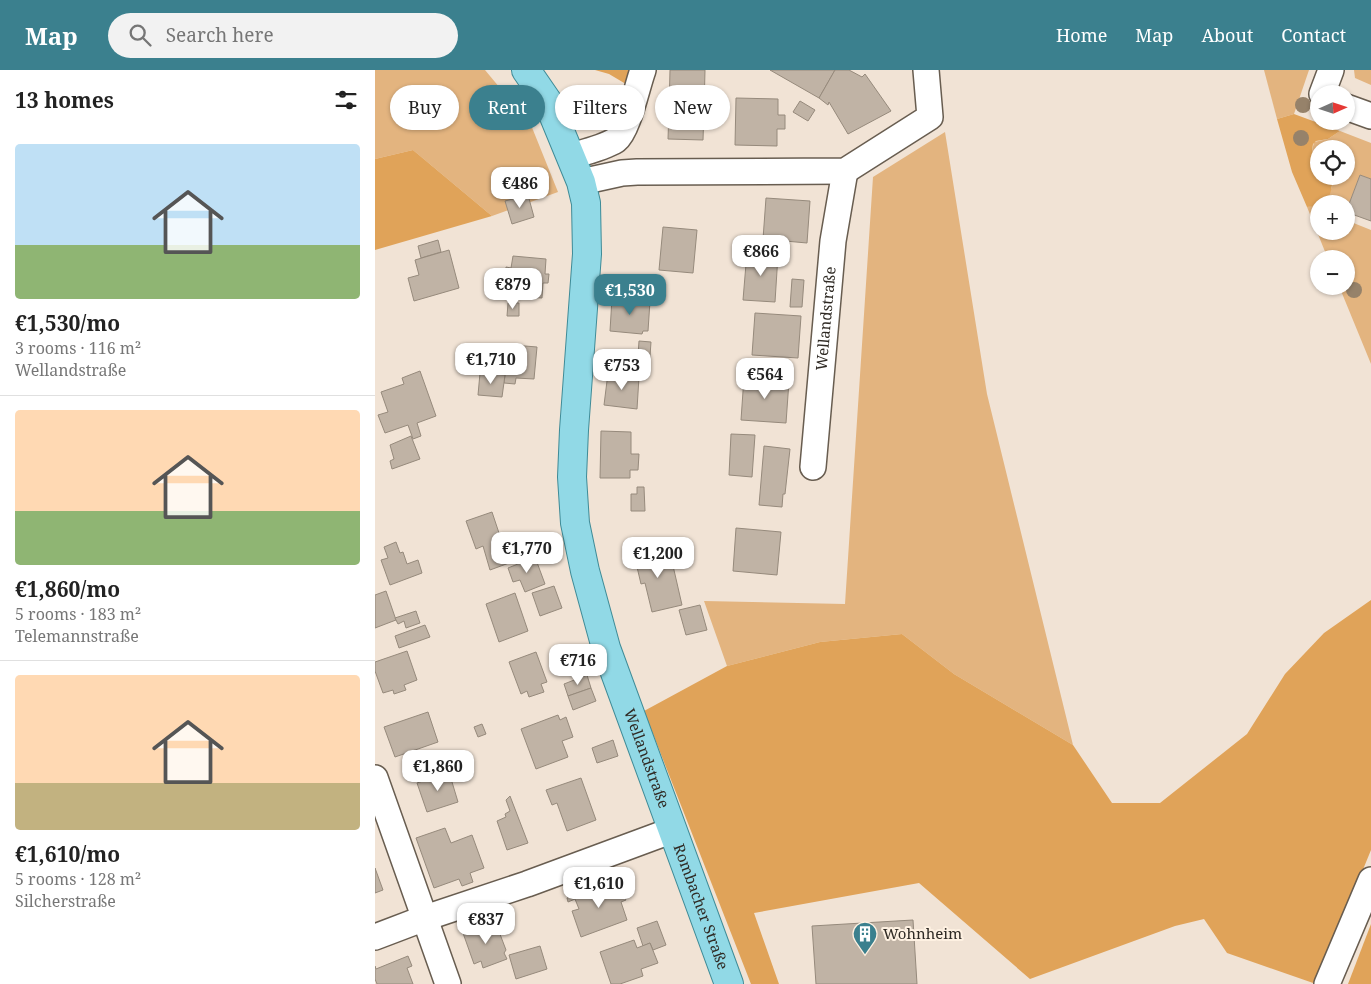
<!DOCTYPE html>
<html lang="en">
<head>
<meta charset="utf-8">
<style>
	body { margin:0; font-family:"Noto Serif",serif; background:#f2f2f2; color:#222; height:100vh; display:flex; flex-direction:column; font-size:19px; white-space:nowrap }
	* { box-sizing:border-box; margin:0 }
	p { font-size:16px; color:#767676 }
	.icon { flex:none; width:28px; height:28px; fill:none; stroke:currentColor; stroke-width:2; stroke-linecap:round; stroke-linejoin:round }
	.map { position:relative; flex:1; overflow:hidden }
	.drawer { display:flex; flex-direction:column; background:#fff; width:375px }
	.drawer>* { flex:none }
	.banner { position:absolute; left:15px; top:15px; width:475px; height:45px; display:flex; gap:10px }
	.needle { width:32px; rotate:87deg }
	.controls { position:absolute; left:935px; top:15px; display:grid; gap:10px }
	.controls a { display:grid; place-items:center; width:45px; height:45px; border-radius:50%; background:#fff; box-shadow:0 1px 4px #0004; font-size:25px }
	.price { position:absolute; translate:-50% -42px; padding:0 11px; border-radius:10px; background:#fff; color:#222; font-size:16px; line-height:32px; filter:drop-shadow(0 1px 2px #0008) }
	.price::after { content:''; position:absolute; left:50%; top:30px; width:15px; height:11px; margin-left:-8px; background:inherit; clip-path:polygon(0 0,100% 0,50% 100%) }
	.price.on { background:#3b808e; color:#fff }
	ul { padding:0; list-style:none }
	li { display:grid; align-content:center; gap:10px; height:265px; padding:0 15px }
	li+li { border-top:1px solid #e0e0e0 }
	li span { display:grid; place-items:center; height:155px; border-radius:5px; color:#555 }
	li>.icon { margin-inline-start:auto }
	span .icon { width:90px; height:90px; fill:#fffc; stroke-width:1 }
	li b { font-size:21px }
	h2 { display:flex; justify-content:space-between; align-items:center; height:60px; padding:0 15px; font-size:21px }
	.chip { padding:0 18px; border-radius:22px; background:#fff; box-shadow:0 1px 4px #0004; font-size:18px; line-height:45px }
	.chip.on { background:#3b808e; color:#fff }
	header { display:flex; align-items:center; gap:30px; box-sizing:border-box; height:70px; padding:0 25px; background:#3b808e; color:#fff }
	header strong { font-size:24px }
	nav { display:flex; gap:28px; margin-inline-start:auto; font-size:18px }
	.search { width:350px; height:45px; background:#f2f2f2; display:flex; align-items:center; gap:12px; box-sizing:border-box; padding:0 18px; border-radius:28px; color:#767676; font-size:19px }
	main { display:flex; flex:1; min-height:0 }
	.map>svg:first-child { display:block }
	.green { fill:#e3b47f }
	.forest { fill:#e0a359 }
	.building { fill:#c0b3a5; stroke:#968a7c }
	.lines { fill:none; stroke-linecap:round; stroke-linejoin:round }
	.minor-casing { stroke:#685d50; stroke-width:28 }
	.major-casing { stroke:#3f8b97; stroke-width:30 }
	.minor { stroke:#fff; stroke-width:25 }
	.major { stroke:#91d9e6; stroke-width:28 }
	.tree { fill:#96826a }
	.labels { text-anchor:middle; stroke-width:4; stroke-linejoin:round; paint-order:stroke }
	.street-label { font-size:15px; fill:#2f2a24; stroke:#fef1e2 }
	.poi-label { font-size:15px; fill:#2f2a24; stroke:#fef1e2; text-anchor:start }
</style>
</head>
<body>
<header>
<strong>Map</strong>
<div class="search"><svg class="icon" aria-label="search" viewBox="0 0 24 24"><circle cx="10" cy="10" r="6"/><path d="M15 15l6 6"/></svg>Search here</div>
<nav><a>Home</a><a>Map</a><a>About</a><a>Contact</a></nav>
</header>
<main>
<section class="drawer">
<h2>13 homes<svg class="icon" aria-label="filters" viewBox="0 0 24 24"><path d="M4 7h16M4 17h16"/><circle cx="9" cy="7" r="2"/><circle cx="15" cy="17" r="2"/></svg></h2>
<ul>
<li><span style="background:linear-gradient(#bfe0f5 65%,#8fb573 0)"><svg class="icon" aria-label="home" viewBox="0 0 24 24"><path d="M3 11l9-7 9 7M6 9v11h12V9"/></svg></span><div><b>€1,530/mo</b><p>3 rooms · 116 m²</p><p>Wellandstraße</p></div></li>
<li><span style="background:linear-gradient(#ffd9b3 65%,#8fb573 0)"><svg class="icon" aria-label="home" viewBox="0 0 24 24"><path d="M3 11l9-7 9 7M6 9v11h12V9"/></svg></span><div><b>€1,860/mo</b><p>5 rooms · 183 m²</p><p>Telemannstraße</p></div></li>
<li><span style="background:linear-gradient(#ffd9b3 70%,#c2b280 0)"><svg class="icon" aria-label="home" viewBox="0 0 24 24"><path d="M3 11l9-7 9 7M6 9v11h12V9"/></svg></span><div><b>€1,610/mo</b><p>5 rooms · 128 m²</p><p>Silcherstraße</p></div></li>
</ul>
</section>
<div class="map">
<svg width="996" height="914" viewBox="0 0 996 914">
	<rect width="100%" height="100%" fill="#f1e3d5"/>
	<g class="green">
		<polygon points="0,0 110,0 156,55 183,122 117,146 38,80 0,89"/>
		<polygon points="889,0 934,0 919,44 902,49"/>
		<polygon points="979,0 996,0 996,15 980,8"/>
		<polygon points="965,61 996,73 996,109 985,105 971,142 971,134 946,134 950,132 957,117 958,106 971,106 971,79 944,79 944,89 937,81 939,72 953,69"/>
		<polygon points="570,62 612,324 698,675 579,604 527,564 445,572 352,596 329,531 470,534 498,107"/>
		<polygon points="944,134 944,161 971,161 971,150 996,160 996,294 964,216 971,216 971,189 953,189 932,137"/>
	</g>
	<g class="forest">
		<polygon points="220,0 268,0 261,20 234,4"/>
		<path d="M919 44 965 61 953 69 941 71 938 74 937 81 944 89V106H958C956 128 954 134 932 137L917 102 902 49Z"/>
		<polygon points="38,80 117,146 0,180 0,89"/>
		<polygon points="996,530 996,780 941,914 852,883 829,849 800,856 655,909 544,813 379,843 404,914 376,914 269,641 352,596 445,572 527,564 579,604 698,675 737,733 785,733 872,664 910,604 949,563"/>
		<polygon points="996,854 996,914 973,914"/>
	</g>
	<g class="building">
		<polygon points="295,0 330,0 329,41 294,40"/>
		<polygon points="395,0 460,0 444,28"/>
		<polygon points="460,0 474,0 487,7 490,4 516,41 473,64 454,32 453,35 444,28"/>
		<polygon points="361,28 403,29 403,45 410,45 410,59 402,59 402,76 360,75"/>
		<polygon points="425,31 440,40 433,51 418,42"/>
		<polygon points="294,40 329,41 328,70 293,69"/>
		<polygon points="985,105 996,109 996,151 971,142"/>
		<polygon points="153,125 159,147 137,154 130,131"/>
		<polygon points="391,128 435,131 432,173 388,169"/>
		<polygon points="288,157 322,160 318,203 284,200"/>
		<polygon points="63,170 66,182 46,188 43,176"/>
		<polygon points="74,180 84,218 39,231 33,208 44,205 40,190"/>
		<polygon points="372,182 403,185 400,232 368,230"/>
		<polygon points="138,186 171,189 170,204 174,204 173,213 168,213 167,228 135,226 136,215 130,214 131,197 136,198"/>
		<polygon points="417,209 429,210 427,237 415,237"/>
		<polygon points="237,228 275,231 273,261 268,261 267,264 235,261"/>
		<polygon points="133,233 144,233 144,246 132,246"/>
		<polygon points="380,243 426,246 423,288 377,285"/>
		<polygon points="264,271 276,272 274,300 262,299"/>
		<polygon points="126,274 162,277 159,309 141,308 140,314 129,313 130,305 111,304 113,277"/>
		<polygon points="240,281 264,284 261,306 238,304"/>
		<polygon points="45,301 61,346 42,353 46,366 38,369 33,355 10,363 3,345 13,342 6,322 29,314 27,308"/>
		<polygon points="105,303 130,305 127,327 103,325"/>
		<polygon points="233,303 264,307 262,339 229,335"/>
		<polygon points="369,307 414,311 411,353 366,350"/>
		<polygon points="226,361 256,362 256,384 264,384 263,400 255,400 255,408 225,408"/>
		<polygon points="356,364 380,365 377,407 354,405"/>
		<polygon points="36,366 45,389 17,399 15,391 19,389 15,375"/>
		<polygon points="389,376 415,379 410,424 408,424 407,437 384,435"/>
		<polygon points="262,417 269,417 270,441 256,441 256,424 262,424"/>
		<polygon points="117,442 134,493 115,500 108,476 101,479 91,451"/>
		<polygon points="361,458 406,462 402,505 358,501"/>
		<polygon points="147,464 154,485 134,493 127,472"/>
		<polygon points="21,472 25,483 28,482 32,494 43,490 47,503 15,515 6,490 13,488 9,477"/>
		<polygon points="277,473 282,491 296,487 307,535 277,542 270,513 266,514 262,497 267,496 263,479 258,481 258,478"/>
		<polygon points="160,487 170,514 150,522 145,510 138,512 133,498"/>
		<polygon points="179,516 187,538 165,546 157,523"/>
		<polygon points="11,521 21,550 0,558 0,525"/>
		<polygon points="140,523 153,561 124,572 111,534"/>
		<polygon points="325,535 332,560 311,565 304,540"/>
		<polygon points="41,541 45,553 31,558 29,551 23,554 20,548"/>
		<polygon points="50,555 55,567 24,578 20,566"/>
		<polygon points="32,581 42,610 29,615 31,620 19,624 18,620 8,623 0,601 0,592"/>
		<polygon points="161,582 172,612 166,614 169,622 154,627 152,621 146,624 134,592"/>
		<polygon points="212,605 216,618 193,626 189,614"/>
		<polygon points="216,618 221,631 198,640 193,626"/>
		<polygon points="53,642 63,672 20,687 9,657"/>
		<polygon points="183,645 185,650 191,647 198,667 187,671 193,687 161,699 146,659"/>
		<polygon points="107,654 111,664 103,667 99,657"/>
		<polygon points="238,670 243,686 222,693 217,678"/>
		<polygon points="74,702 83,732 52,742 42,713"/>
		<polygon points="206,708 221,750 192,761 182,733 177,735 171,720"/>
		<polygon points="135,726 153,773 132,780 122,751 131,747 130,744 135,741 131,730"/>
		<polygon points="70,758 76,773 97,765 109,798 95,803 98,812 87,816 84,809 59,818 41,768"/>
		<polygon points="0,798 8,820 0,823"/>
		<polygon points="243,811 245,814 240,815 244,826 248,824 251,830 246,832 252,850 206,867 197,841 204,839 200,829 193,832 192,828 199,826 199,827"/>
		<polygon points="538,850 542,914 441,914 437,856"/>
		<polygon points="120,851 131,880 129,883 132,889 108,898 106,891 99,894 88,863"/>
		<polygon points="282,851 291,875 278,880 275,873 268,876 262,858"/>
		<polygon points="259,870 262,878 275,873 283,893 266,899 268,906 245,914 236,914 225,882"/>
		<polygon points="165,876 172,899 141,909 134,885"/>
		<polygon points="33,886 37,896 32,898 38,914 2,914 0,909 0,896 1,899"/>
	</g>
	<g class="lines">
		<defs>
			<g id="minor">
				<polyline points="947,24 956,0"/>
				<polyline points="971,37 996,46"/>
				<path d="M196 86C210 82 228 78 241 70 253 61 262 16 268 0"/>
				<polyline points="206,112 247,103 262,102 470,101 555,47 551,0"/>
				<path id="s1" d="M438 397 458 171 470 101"/>
				<polyline points="0,708 73,914"/>
				<polyline points="0,867 50,848 152,814 298,760"/>
				<polyline points="952,914 996,810"/>
			</g>
			<g id="major">
				<path id="s2" d="M151 0 173 32 206 112 211 133 212 184 199 360 197 407 200 453 210 501 231 578 354 914"/>
			</g>
		</defs>
		<use href="#minor" class="minor-casing"/>
		<use href="#major" class="major-casing"/>
		<use href="#minor" class="minor"/>
		<use href="#major" class="major"/>
	</g>
	<g class="tree">
		<circle cx="928" cy="35" r="8"/>
		<circle cx="926" cy="68" r="8"/>
		<circle cx="979" cy="220" r="8"/>
	</g>
	<defs>
		<symbol id="building-pin" viewBox="-11 -11 22 30"><path d="M0 17L-7.5 6A9.5 9.5 0 1 1 7.5 6Z" fill="#3b808e" stroke="#fef1e2"/><path d="M-4-6H4V6H1V3H-1V6H-4ZM-2.5-4.3h1.7v1.8h-1.7ZM.8-4.3h1.7v1.8H.8ZM-2.5-1h1.7V.8h-1.7ZM.8-1h1.7V.8H.8Z" fill="#fff"/></symbol>
	</defs>
	<g fill-rule="evenodd">
		<use href="#building-pin" x="476" y="850" width="28" height="38"/>
	</g>
	<g class="labels">
		<g class="street-label">
			<text dy="5" stroke="none"><textPath href="#s1" startOffset="149">Wellandstraße</textPath></text>
			<text dy="5" stroke="none"><textPath href="#s2" startOffset="714">Wellandstraße</textPath></text>
			<text dy="5" stroke="none"><textPath href="#s2" startOffset="872">Rombacher Straße</textPath></text>
		</g>
		<g class="poi-label">
			<text x="508" y="869">Wohnheim</text>
		</g>
	</g>
</svg>
<div class="controls">
<a><svg class="needle" viewBox="-14 -14 28 28"><path d="M0-13l5 13h-10z" fill="#e53935"/><path d="M0 13l5-13h-10z" fill="#767676"/></svg></a>
<a><svg class="icon" aria-label="locate" viewBox="0 0 24 24"><circle cx="12" cy="12" r="6"/><path d="M12 2v4M12 18v4M2 12h4M18 12h4"/></svg></a>
<a>+</a>
<a>−</a>
</div>
<b class="price" style="left:145px;top:139px">€486</b>
<b class="price" style="left:386px;top:207px">€866</b>
<b class="price" style="left:138px;top:240px">€879</b>
<b class="price on" style="left:255px;top:246px">€1,530</b>
<b class="price" style="left:116px;top:315px">€1,710</b>
<b class="price" style="left:247px;top:321px">€753</b>
<b class="price" style="left:390px;top:330px">€564</b>
<b class="price" style="left:152px;top:504px">€1,770</b>
<b class="price" style="left:283px;top:509px">€1,200</b>
<b class="price" style="left:203px;top:616px">€716</b>
<b class="price" style="left:63px;top:722px">€1,860</b>
<b class="price" style="left:224px;top:839px">€1,610</b>
<b class="price" style="left:111px;top:875px">€837</b>
<div class="banner">
<a class="chip">Buy</a>
<a class="chip on">Rent</a>
<a class="chip">Filters</a>
<a class="chip">New</a>
</div>
</div>
</main>
</body>
</html>
